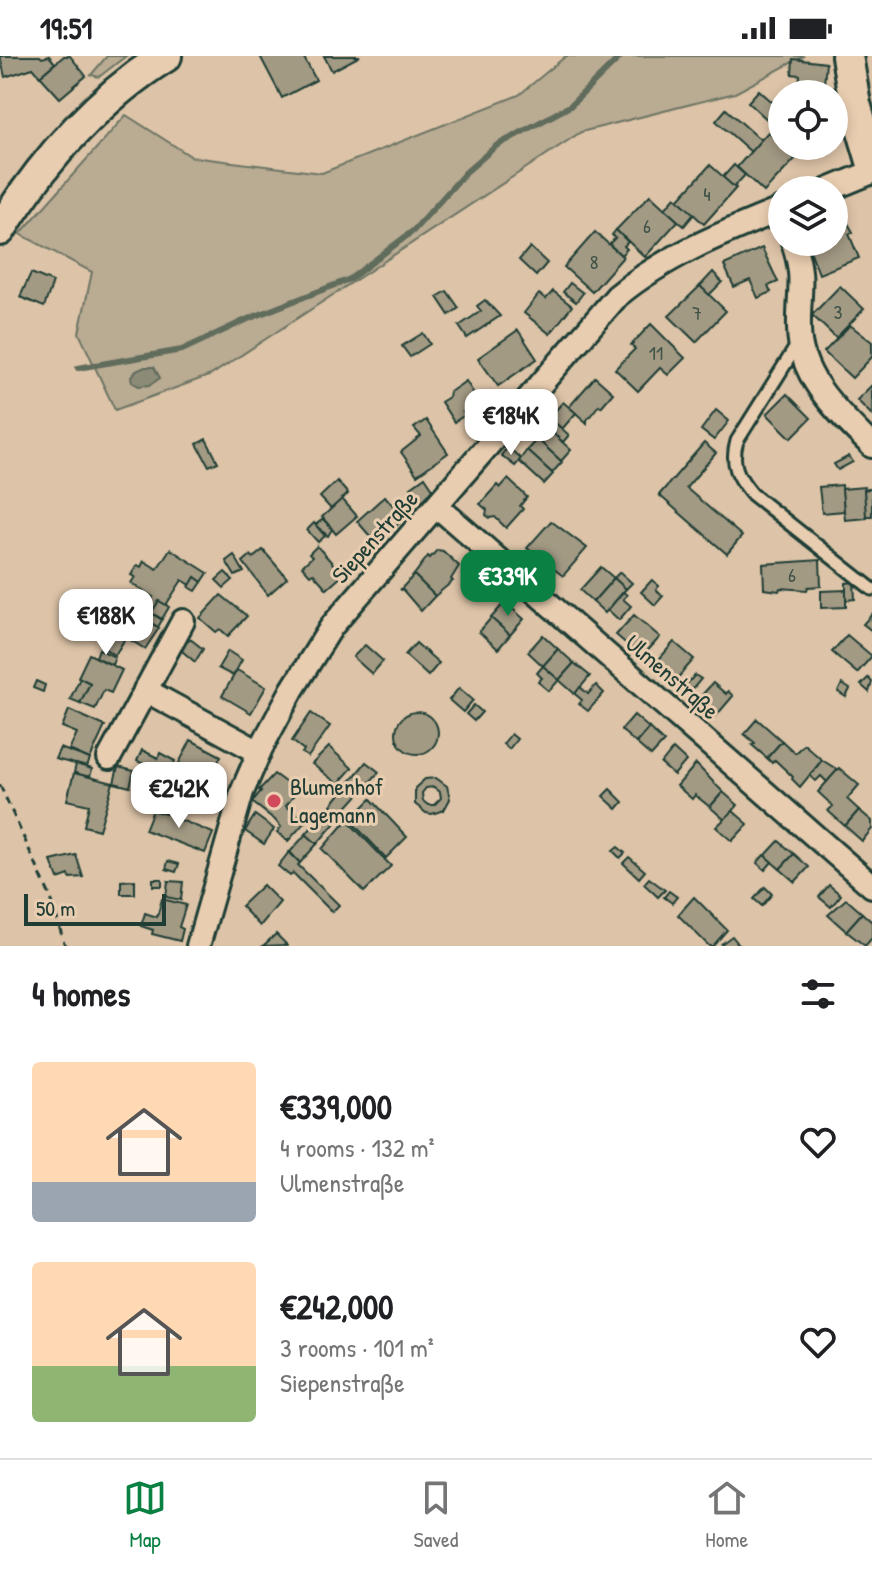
<!DOCTYPE html>
<html lang="en">
<head>
<meta charset="utf-8">
<style>
	body { margin:0; font-family:"Patrick Hand",sans-serif; background:#f6f6f6; color:#202124; height:100vh; display:flex; flex-direction:column; font-size:30px; white-space:nowrap }
	* { box-sizing:border-box; margin:0 }
	p { font-size:26px; color:#757577 }
	.icon { flex:none; width:44px; height:44px; fill:none; stroke:currentColor; stroke-width:2; stroke-linecap:round; stroke-linejoin:round }
	.map { position:relative; height:890px; overflow:hidden }
	.side { display:flex; flex-direction:column; background:#fff; flex:1 }
	.side>* { flex:none }
	.buttons { position:absolute; left:768px; top:24px; display:grid; gap:16px }
	.buttons a { display:grid; place-items:center; width:80px; height:80px; border-radius:50%; background:#fff; box-shadow:0 4px 12px #0003; font-size:40px }
	.scale { position:absolute; left:24px; bottom:20px; width:142px; box-sizing:border-box; padding-left:8px; border:4px solid #1f3d34; border-top:0; font-size:22px; line-height:28px; white-space:nowrap; color:#1f3d34; -webkit-text-stroke:6px #e9cdb0; paint-order:stroke }
	.price { position:absolute; translate:-50% -68px; padding:0 18px; border-radius:16px; background:#fff; color:#222; font-size:26px; line-height:52px; filter:drop-shadow(0 2px 4px #0008) }
	.price::after { content:''; position:absolute; left:50%; top:48px; width:24px; height:18px; margin-left:-12px; background:inherit; clip-path:polygon(0 0,100% 0,50% 100%) }
	.price.current { background:#0b8043; color:#fff }
	ul { padding:0; list-style:none }
	li { display:flex; align-items:center; gap:24px; height:200px; padding:0 32px }
	li span { display:grid; place-items:center; flex:none; width:224px; height:160px; border-radius:8px; color:#555 }
	li>.icon { margin-inline-start:auto }
	span .icon { width:96px; height:96px; fill:#fffc; stroke-width:1 }
	li b { font-size:34px }
	h2 { display:flex; justify-content:space-between; align-items:center; height:96px; padding:0 32px; font-size:34px }
	.status { display:flex; justify-content:space-between; align-items:center; height:56px; padding:0 40px; background:#fff; direction:ltr }
	.status svg { height:22px; fill:currentColor }
	.tabs { display:flex; justify-content:space-around; align-items:center; height:112px; border-top:2px solid #e0e0e0; background:#fff; font-size:22px; color:#757577 }
	.tabs a { display:grid; justify-items:center; gap:4px }
	.tabs .current { color:#0b8043 }
	.map>svg:first-child { display:block }
	.green { fill:#baab93; stroke:#6c7464; stroke-width:2 }
	.water { fill:#8c8b77; stroke:#606c5c; stroke-width:2 }
	.lines { fill:none; stroke-linecap:round; stroke-linejoin:round }
	.stream { stroke:#606c5c; stroke-width:6 }
	.building { fill:#a39a84; stroke:#1f3d34; stroke-width:2; fill-rule:evenodd }
	.service-casing { stroke:#1f3d34; stroke-width:17 }
	.minor-casing { stroke:#1f3d34; stroke-width:28 }
	.secondary-casing { stroke:#1f3d34; stroke-width:36 }
	.path { stroke:#1f3d34; stroke-width:3; stroke-dasharray:8 6; stroke-linecap:butt }
	.service { stroke:#e9cdb0; stroke-width:11 }
	.minor { stroke:#e9cdb0; stroke-width:22 }
	.secondary { stroke:#e9cdb0; stroke-width:30 }
	.poi-dot { fill:#d1495b; stroke:#e9cdb0; stroke-width:3 }
	.labels { text-anchor:middle; stroke-width:6; stroke-linejoin:round; paint-order:stroke }
	.number-label { font-size:20px; fill:#405448 }
	.street-label { font-size:24px; fill:#1f3d34; stroke:#e9cdb0 }
	.poi-label { font-size:24px; fill:#1f3d34; stroke:#e9cdb0; text-anchor:start }
</style>
</head>
<body>
<div class="status"><b>19:51</b><svg viewBox="0 0 49 12"><path d="M0 12V9h3v3zM5 12V6h3v6zM10 12V3h3v9zM15 12V0h3v12zM26 1h20v11H26zM47 4h2v5h-2z"/></svg></div>
<div class="map">
<svg width="872" height="890" viewBox="0 0 872 890">
	<rect width="100%" height="100%" fill="#ddc4a8"/>
	<filter id="ink" filterUnits="userSpaceOnUse"><feTurbulence type="fractalNoise" baseFrequency=".0125" numOctaves="2"/><feDisplacementMap in="SourceGraphic" scale="16" xChannelSelector="R" yChannelSelector="G"/><feConvolveMatrix kernelMatrix="1 2 1 2 8 2 1 2 1" color-interpolation-filters="sRGB"/></filter>
	<g filter="url(#ink)">
		<g class="green">
			<polygon points="107,0 126,0 99,21 91,19"/>
			<polygon points="566,0 804,0 735,37 581,76 211,319 115,354 79,277 92,216 20,178 126,59 192,101 322,117 519,39"/>
		</g>
		<polygon class="water" points="145,311 154,311 160,322 150,329 139,330 132,326 131,321 136,315"/>
		<g class="lines">
			<polyline class="stream" points="78,312 182,294 248,263 350,223 413,175 466,116 496,90 570,50 621,0"/>
		</g>
		<g class="building">
			<polygon points="0,0 40,0 42,2 49,0 55,7 40,20 33,12 5,21"/>
			<polygon points="64,0 70,0 86,20 60,42 40,20"/>
			<polygon points="260,0 303,0 316,24 282,42"/>
			<polygon points="324,0 360,0 332,15"/>
			<polygon points="793,3 826,7 823,38 798,37 800,19 792,18"/>
			<polygon points="759,34 782,55 782,77 748,46"/>
			<polygon points="726,53 761,84 751,96 716,65"/>
			<polygon points="768,76 796,102 764,136 737,111"/>
			<polygon points="710,109 736,132 704,168 678,144"/>
			<polygon points="734,109 745,119 734,131 723,121"/>
			<polygon points="650,139 678,165 645,201 616,174"/>
			<polygon points="675,141 694,158 684,170 665,153"/>
			<polygon points="838,150 853,176 849,178 859,202 819,218 807,186 834,186 834,152"/>
			<polygon points="616,174 628,186 624,190 627,193 621,199 609,188 615,182 612,179"/>
			<polygon points="595,176 623,201 592,236 564,211"/>
			<polygon points="530,191 547,207 536,220 519,204"/>
			<polygon points="762,192 778,226 768,230 771,236 758,242 750,224 734,231 724,209"/>
			<polygon points="713,216 722,226 709,239 700,230"/>
			<polygon points="31,217 53,226 44,251 20,241"/>
			<polygon points="570,227 583,237 576,246 563,236"/>
			<polygon points="700,230 726,255 696,286 669,260"/>
			<polygon points="840,230 864,253 836,282 812,259"/>
			<polygon points="447,235 459,252 449,259 437,241"/>
			<polygon points="553,235 572,250 550,278 524,257 539,238 546,243"/>
			<polygon points="485,244 500,260 467,282 459,270 481,255 477,250"/>
			<polygon points="651,268 685,302 668,319 660,312 638,335 615,313 635,293 631,289"/>
			<polygon points="850,269 872,286 872,301 852,322 824,296"/>
			<polygon points="518,274 537,303 498,330 478,302"/>
			<polygon points="423,277 430,288 410,301 402,290"/>
			<polygon points="595,321 613,337 601,351 599,349 587,364 587,367 569,351"/>
			<polygon points="466,325 479,346 463,356 465,359 454,366 441,346 449,341 450,336"/>
			<polygon points="872,329 872,359 857,344"/>
			<polygon points="787,338 811,362 791,382 767,358"/>
			<polygon points="563,346 576,357 562,373 549,362"/>
			<polygon points="716,354 729,365 714,384 701,374"/>
			<polygon points="426,364 448,397 417,419 401,396 421,380 414,372"/>
			<polygon points="552,364 569,379 563,386 546,371"/>
			<polygon points="546,371 571,394 561,405 536,382"/>
			<polygon points="206,383 218,406 209,410 197,388"/>
			<polygon points="537,383 562,406 552,417 527,394"/>
			<polygon points="704,387 716,397 686,432 742,480 727,498 659,439"/>
			<polygon points="508,391 521,403 515,410 501,399"/>
			<polygon points="527,394 553,418 544,428 519,405"/>
			<polygon points="849,400 853,406 838,414 834,408"/>
			<polygon points="425,421 435,436 421,445 411,431"/>
			<polygon points="508,423 527,441 520,450 523,453 506,472 495,461 490,462 486,459 487,454 480,448 497,429 500,432"/>
			<polygon points="337,425 348,438 331,453 320,441"/>
			<polygon points="842,429 844,455 822,457 819,431"/>
			<polygon points="864,431 867,462 845,464 842,433"/>
			<polygon points="868,433 872,433 872,460 866,460 864,434"/>
			<polygon points="385,440 404,463 376,487 357,465"/>
			<polygon points="342,443 357,460 336,478 322,461"/>
			<polygon points="323,463 332,473 328,480 315,469"/>
			<polygon points="551,465 587,492 563,520 527,492"/>
			<polygon points="314,467 325,480 318,486 307,474"/>
			<polygon points="317,490 343,519 327,533 313,517 310,519 302,510 312,501 309,498"/>
			<polygon points="170,493 208,517 202,526 195,521 191,529 182,524 166,549 159,545 151,557 146,553 153,541 131,527 135,521 131,519 137,509 141,511 144,505 157,513"/>
			<polygon points="263,494 287,522 268,539 243,506 251,499 253,502"/>
			<polygon points="437,494 443,495 459,510 451,523 453,525 435,540 414,519 428,500 430,502"/>
			<polygon points="234,499 244,516 235,520 226,505"/>
			<polygon points="820,504 821,530 808,531 807,534 780,532 779,535 764,533 763,508"/>
			<polygon points="601,511 614,522 593,546 580,534"/>
			<polygon points="225,516 233,524 224,532 216,524"/>
			<polygon points="620,516 632,527 626,533 614,522"/>
			<polygon points="414,519 435,540 421,555 402,533 400,534"/>
			<polygon points="195,521 202,526 196,535 189,531"/>
			<polygon points="614,522 626,533 605,557 593,546"/>
			<polygon points="652,524 659,530 656,534 663,540 655,549 641,536"/>
			<polygon points="854,526 855,543 846,544 846,527"/>
			<polygon points="846,534 846,551 821,552 821,535"/>
			<polygon points="623,536 627,539 623,543 631,550 619,564 608,554"/>
			<polygon points="221,539 247,560 228,580 220,573 216,576 200,562"/>
			<polygon points="159,545 169,551 162,563 151,557"/>
			<polygon points="505,546 524,563 510,579 491,562"/>
			<polygon points="125,551 159,572 145,593 111,572"/>
			<polygon points="148,555 162,564 158,571 143,562"/>
			<polygon points="872,558 872,575 863,568"/>
			<polygon points="634,559 660,581 642,601 616,579"/>
			<polygon points="491,562 510,579 498,593 479,576"/>
			<polygon points="113,573 126,581 115,599 102,591"/>
			<polygon points="543,579 558,593 543,610 528,596"/>
			<polygon points="847,579 872,600 857,617 832,596"/>
			<polygon points="189,582 203,593 195,606 182,595"/>
			<polygon points="674,586 694,603 674,626 654,609"/>
			<polygon points="416,587 439,607 428,620 405,599"/>
			<polygon points="365,589 383,605 372,618 353,601"/>
			<polygon points="99,593 115,601 112,609 96,601"/>
			<polygon points="558,593 574,607 559,624 543,610"/>
			<polygon points="228,595 242,604 233,620 218,612"/>
			<polygon points="89,598 122,614 111,637 104,634 95,653 80,647 90,627 78,621"/>
			<polygon points="574,607 590,620 575,638 559,624"/>
			<polygon points="543,610 559,624 549,635 538,626 542,622 537,617"/>
			<polygon points="237,614 266,631 251,657 222,640"/>
			<polygon points="695,619 701,623 691,635 685,630"/>
			<polygon points="80,622 90,627 80,647 70,643"/>
			<polygon points="868,622 872,626 869,636 861,629"/>
			<polygon points="36,625 45,629 43,636 33,632"/>
			<polygon points="713,627 726,638 728,635 733,640 716,660 699,642"/>
			<polygon points="842,628 850,633 846,641 838,636"/>
			<polygon points="596,629 604,637 588,655 579,648 582,644 575,638 580,631 588,638"/>
			<polygon points="459,632 473,644 463,656 449,644"/>
			<polygon points="474,649 482,656 474,665 466,658"/>
			<polygon points="69,654 105,670 90,703 69,694 77,677 62,671"/>
			<circle cx="417" cy="677" r="21"/>
			<polygon points="311,657 330,670 308,701 302,697 304,694 292,685"/>
			<polygon points="634,659 649,672 636,687 621,674"/>
			<polygon points="757,663 782,685 767,702 752,689 755,687 744,678"/>
			<polygon points="649,672 664,686 651,700 636,687"/>
			<polygon points="511,678 517,683 509,693 503,688"/>
			<polygon points="191,684 221,700 208,724 178,709"/>
			<polygon points="782,685 795,697 804,688 822,704 800,731 792,723 793,721 775,704 772,707 767,702"/>
			<polygon points="329,691 352,712 338,728 312,708"/>
			<polygon points="60,692 90,703 87,711 55,703"/>
			<polygon points="673,693 686,705 674,719 661,708"/>
			<polygon points="142,694 158,702 160,697 175,705 159,745 141,737 145,728 137,725 144,708 137,705"/>
			<polygon points="822,704 838,714 827,726 821,720 816,725 810,720"/>
			<polygon points="366,706 379,716 341,758 331,749"/>
			<polygon points="76,708 92,713 90,721 74,717"/>
			<polygon points="696,708 723,736 710,751 695,739 692,743 677,730"/>
			<polygon points="118,711 134,715 130,731 114,727"/>
			<polygon points="839,712 859,729 847,743 859,754 845,770 828,755 833,750 818,736"/>
			<polygon points="74,717 113,727 99,774 84,770 89,749 67,744"/>
			<polygon points="274,718 297,735 286,750 306,765 288,785 277,776 281,771 275,764 252,746 261,735 259,734"/>
			<path d="M436 722 447 730 450 743 444 754 432 758 426 757 415 748V732L425 723ZM434 731 440 736 441 742 434 749H428L423 745 422 737 426 732Z"/>
			<polygon points="610,733 623,746 617,753 603,740"/>
			<polygon points="723,736 738,749 725,764 710,751"/>
			<polygon points="371,743 407,781 386,802 350,764"/>
			<polygon points="168,750 181,755 178,763 213,777 205,797 145,774 153,754 165,758"/>
			<polygon points="859,754 872,765 872,773 862,785 845,770"/>
			<polygon points="733,755 748,768 732,785 716,771"/>
			<polygon points="324,757 335,767 317,788 306,778"/>
			<polygon points="255,759 274,773 264,788 245,775"/>
			<polygon points="347,764 391,810 364,836 322,793"/>
			<polygon points="306,778 317,788 300,807 290,796"/>
			<polygon points="779,785 794,798 780,813 765,800"/>
			<polygon points="618,791 625,797 620,802 613,795"/>
			<polygon points="289,796 300,807 298,809 339,849 332,856 293,817 290,820 278,810"/>
			<polygon points="794,798 809,811 795,826 780,813"/>
			<polygon points="76,799 83,821 70,822 69,819 58,823 51,805"/>
			<polygon points="764,799 772,806 765,814 757,807"/>
			<polygon points="629,801 645,815 639,822 623,807"/>
			<polygon points="168,805 179,808 176,816 166,813"/>
			<polygon points="649,822 665,834 658,841 644,828"/>
			<rect x="153" y="823" width="9" height="7"/>
			<polygon points="135,824 135,838 121,838 121,825"/>
			<polygon points="168,825 183,826 181,844 166,841"/>
			<polygon points="263,829 280,846 260,870 241,850"/>
			<polygon points="829,829 841,839 831,851 819,841"/>
			<polygon points="765,831 772,838 762,850 754,843"/>
			<polygon points="669,835 677,841 672,847 664,841"/>
			<polygon points="694,841 727,874 713,890 709,890 678,859"/>
			<polygon points="162,843 186,849 179,871 183,873 180,885 152,878 153,874 141,870 145,857 157,861"/>
			<polygon points="846,843 862,857 846,875 828,859"/>
			<polygon points="862,857 872,866 872,882 865,890 846,875"/>
			<polygon points="276,878 287,889 263,890"/>
			<polygon points="732,880 740,890 723,890 721,888"/>
		</g>
		<g class="lines">
			<defs>
				<path id="service" d="M799 286 737 385C730 408 738 421 752 438L872 533"/>
				<g id="minor">
					<polyline points="828,134 872,116"/>
					<path d="M793 186C806 224 798 235 799 272 799 322 839 357 872 390"/>
					<polyline points="438,451 872,830"/>
					<polyline points="145,634 259,696"/>
					<polyline points="109,702 183,565"/>
					<path d="M198 890 242 736 261 692 292 634 332 570 617 240C665 200 725 176 782 153"/>
				</g>
				<g id="secondary">
					<polyline points="847,0 855,48 872,105"/>
					<path d="M0 174C43 105 97 43 166 0"/>
				</g>
			</defs>
			<use href="#service" class="service-casing"/>
			<use href="#minor" class="minor-casing"/>
			<use href="#secondary" class="secondary-casing"/>
			<polyline class="path" points="0,729 51,842 65,890"/>
			<use href="#service" class="service"/>
			<use href="#minor" class="minor"/>
			<use href="#secondary" class="secondary"/>
		</g>
	</g>
	<circle class="poi-dot" cx="274" cy="745" r="8"/>
	<g class="labels">
		<g class="number-label">
			<text x="707" y="145">4</text>
			<text x="647" y="177">6</text>
			<text x="594" y="213">8</text>
			<text x="838" y="263">3</text>
			<text x="697" y="264">7</text>
			<text x="656" y="304">11</text>
			<text x="792" y="526">6</text>
		</g>
		<g class="street-label">
			<text transform="translate(375 481) rotate(-48)" y="8">Siepenstraße</text>
			<text transform="translate(672 621) rotate(41)" y="8">Ulmenstraße</text>
		</g>
		<g class="poi-label">
			<text x="290" y="739">Blumenhof<tspan x="290" dy="28">Lagemann</tspan></text>
		</g>
	</g>
</svg>
<div class="buttons">
<a><svg class="icon" aria-label="locate" viewBox="0 0 24 24"><circle cx="12" cy="12" r="6"/><path d="M12 2v4M12 18v4M2 12h4M18 12h4"/></svg></a>
<a><svg class="icon" aria-label="layers" viewBox="0 0 24 24"><path d="M12 4l9 5-9 5-9-5zM3 14l9 5 9-5"/></svg></a>
</div>
<div class="scale">50 m</div>
<b class="price" style="left:511px;top:401px">€184K</b>
<b class="price current" style="left:508px;top:562px">€339K</b>
<b class="price" style="left:106px;top:601px">€188K</b>
<b class="price" style="left:179px;top:774px">€242K</b>
</div>
<section class="side">
<h2>4 homes<svg class="icon" aria-label="filters" viewBox="0 0 24 24"><path d="M4 7h16M4 17h16"/><circle cx="9" cy="7" r="2"/><circle cx="15" cy="17" r="2"/></svg></h2>
<ul>
<li><span style="background:linear-gradient(#ffd9b3 75%,#9aa5b1 0)"><svg class="icon" aria-label="home" viewBox="0 0 24 24"><path d="M3 11l9-7 9 7M6 9v11h12V9"/></svg></span><div><b>€339,000</b><p>4 rooms · 132 m²</p><p>Ulmenstraße</p></div><svg class="icon" aria-label="heart" viewBox="0 0 24 24"><path d="M12 20l-8-8c-3-5 5-10 8-4 3-6 11-1 8 4z"/></svg></li>
<li><span style="background:linear-gradient(#ffd9b3 65%,#8fb573 0)"><svg class="icon" aria-label="home" viewBox="0 0 24 24"><path d="M3 11l9-7 9 7M6 9v11h12V9"/></svg></span><div><b>€242,000</b><p>3 rooms · 101 m²</p><p>Siepenstraße</p></div><svg class="icon" aria-label="heart" viewBox="0 0 24 24"><path d="M12 20l-8-8c-3-5 5-10 8-4 3-6 11-1 8 4z"/></svg></li>
</ul>
</section>
<nav class="tabs">
<a class="current"><svg class="icon" aria-label="map" viewBox="0 0 24 24"><path d="M3 6l6-2 6 2 6-2v14l-6 2-6-2-6 2zM9 4v14M15 6v14"/></svg>Map</a>
<a><svg class="icon" aria-label="saved" viewBox="0 0 24 24"><path d="M7 4h10v16l-5-4-5 4z"/></svg>Saved</a>
<a><svg class="icon" aria-label="home" viewBox="0 0 24 24"><path d="M3 11l9-7 9 7M6 9v11h12V9"/></svg>Home</a>
</nav>
</body>
</html>
